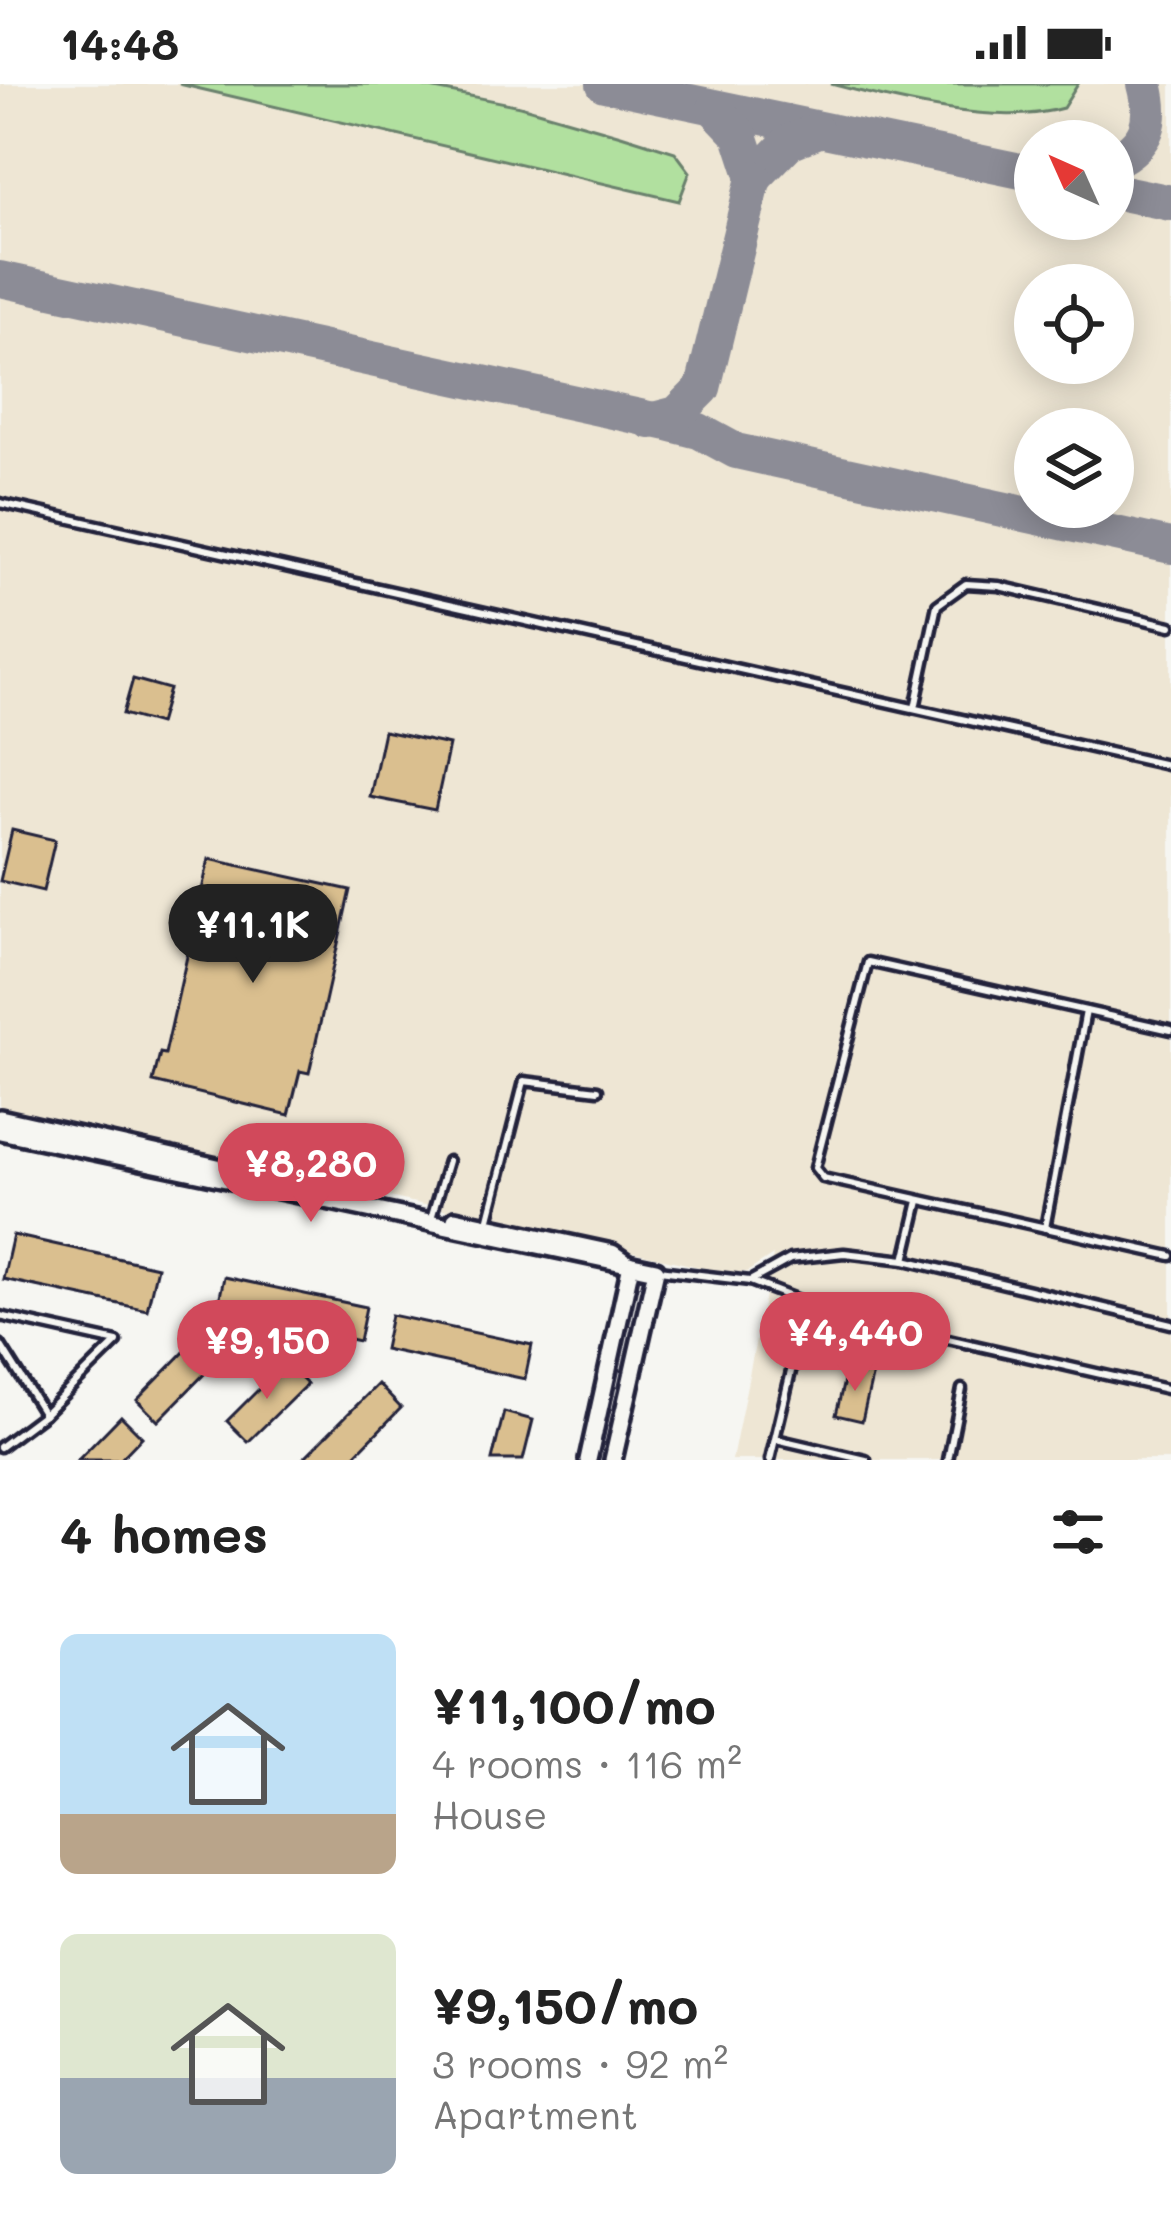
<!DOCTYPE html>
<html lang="en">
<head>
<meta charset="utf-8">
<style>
	body { margin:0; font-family:Mali,sans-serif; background:#f2f2f2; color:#222; height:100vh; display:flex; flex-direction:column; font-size:45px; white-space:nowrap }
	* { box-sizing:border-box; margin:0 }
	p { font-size:39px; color:#767676 }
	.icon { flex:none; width:66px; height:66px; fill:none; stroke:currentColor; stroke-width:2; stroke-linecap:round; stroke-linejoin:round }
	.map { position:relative; height:1376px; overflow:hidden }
	.sheet { display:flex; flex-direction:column; background:#fff; flex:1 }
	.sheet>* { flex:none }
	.needle { width:78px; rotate:315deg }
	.buttons { position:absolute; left:1014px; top:36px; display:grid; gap:24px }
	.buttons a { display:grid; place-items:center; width:120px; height:120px; border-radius:50%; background:#fff; box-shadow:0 6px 30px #0003; font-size:60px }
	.price { position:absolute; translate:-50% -102px; padding:0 27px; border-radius:42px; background:#d1495b; color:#fff; font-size:39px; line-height:78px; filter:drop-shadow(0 3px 6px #0008) }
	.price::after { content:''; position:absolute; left:50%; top:72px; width:36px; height:27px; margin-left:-18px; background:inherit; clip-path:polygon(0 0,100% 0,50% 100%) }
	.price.selected { background:#222; color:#fff }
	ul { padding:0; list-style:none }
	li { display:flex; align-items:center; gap:36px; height:300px; padding:0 60px }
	li span { display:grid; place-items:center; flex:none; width:336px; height:240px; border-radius:18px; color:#555 }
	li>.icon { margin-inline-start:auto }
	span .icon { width:144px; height:144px; fill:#fffc; stroke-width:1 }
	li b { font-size:51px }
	h2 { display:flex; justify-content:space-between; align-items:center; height:144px; padding:0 60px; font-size:51px }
	.status { display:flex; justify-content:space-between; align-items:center; height:84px; padding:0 60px; background:#fff; direction:ltr }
	.status svg { height:33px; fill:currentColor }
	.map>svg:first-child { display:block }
	.built { fill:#eee6d4; fill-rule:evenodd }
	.green { fill:#b1e09f; stroke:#6a816d; stroke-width:3 }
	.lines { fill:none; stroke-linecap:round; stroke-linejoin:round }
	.taxiway { stroke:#8c8c96; stroke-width:36 }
	.building { fill:#dabf8f; stroke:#22223b; stroke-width:3 }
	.lane-casing { stroke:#22223b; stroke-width:15 }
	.secondary-casing { stroke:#22223b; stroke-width:24 }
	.lane { stroke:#f6f6f2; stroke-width:6 }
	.secondary { stroke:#f6f6f2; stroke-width:15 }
</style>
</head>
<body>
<div class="status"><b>14:48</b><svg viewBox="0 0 49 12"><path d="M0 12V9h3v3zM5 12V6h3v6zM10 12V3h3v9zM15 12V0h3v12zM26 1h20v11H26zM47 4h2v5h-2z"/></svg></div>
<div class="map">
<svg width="1171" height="1376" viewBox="0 0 1171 1376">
	<rect width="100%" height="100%" fill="#f6f6f2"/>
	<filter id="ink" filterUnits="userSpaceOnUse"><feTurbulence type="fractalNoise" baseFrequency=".00833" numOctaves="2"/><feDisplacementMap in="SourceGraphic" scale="24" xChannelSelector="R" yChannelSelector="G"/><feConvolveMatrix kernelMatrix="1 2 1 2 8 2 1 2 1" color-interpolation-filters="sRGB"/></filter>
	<g filter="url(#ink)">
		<path class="built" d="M0 0H1171V1376H732L773 1171 747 1188 726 1189 0 1025ZM1035 57H1113V135H1035ZM1035 201H1113V279H1035ZM1035 345H1113V423H1035Z"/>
		<g class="green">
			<polygon points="179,0 410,0 520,22 621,51 675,68 690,88 679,117"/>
			<path d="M831 0H1078L1063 24C999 43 896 17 831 0Z"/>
		</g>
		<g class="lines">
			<g class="taxiway">
				<polyline points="604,0 1035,90"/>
				<polyline points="715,25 740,51 754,94 789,58 816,47"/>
				<path d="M1113 77C1148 60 1155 37 1145 0"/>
				<polyline points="1113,107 1171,119"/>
				<polyline points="0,195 668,339 699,347 736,367 1171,462"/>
				<polyline points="650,337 677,330 703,304 754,94"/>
			</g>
		</g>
		<g class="building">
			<polygon points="133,595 169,605 159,640 123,630"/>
			<polygon points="384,647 449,661 435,726 370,713"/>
			<polygon points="12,746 55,756 43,807 0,797"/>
			<polygon points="209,775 350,806 309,989 300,987 289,1031 153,998 160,969 165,970"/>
			<polygon points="13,1151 157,1183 147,1226 3,1195"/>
			<polygon points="224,1193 366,1223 359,1257 217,1227"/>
			<polygon points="391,1231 532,1261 525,1295 384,1265"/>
			<polygon points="195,1257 216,1278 158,1337 137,1316"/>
			<polygon points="285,1279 307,1300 248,1358 227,1337"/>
			<polygon points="847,1284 873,1289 862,1337 836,1331"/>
			<polygon points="378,1300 401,1324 350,1376 302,1376"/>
			<polygon points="504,1328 533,1336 523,1376 492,1376"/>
			<polygon points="121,1332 142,1353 120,1376 78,1376"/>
		</g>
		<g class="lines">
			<defs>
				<g id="lane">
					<polyline points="0,419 1171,682"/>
					<polyline points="915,624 937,521 966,500 999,502 1171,542"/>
					<polyline points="1171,946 868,878 815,1084 823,1094 1171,1172"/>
					<polyline points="432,1131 448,1077"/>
					<polyline points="488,1138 524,997 598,1006"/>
					<polyline points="1045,1144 1086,927"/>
					<polyline points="905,1176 919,1117"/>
					<polyline points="659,1186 750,1197 790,1175 844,1169 905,1176 1171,1240"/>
					<polyline points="750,1197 830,1228 1171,1306"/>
					<polyline points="0,1232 117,1258 44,1330 0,1260"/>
					<polyline points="776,1355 866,1376"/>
					<polyline points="0,1363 44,1330"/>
					<polyline points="770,1376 807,1220"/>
					<polyline points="948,1376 962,1305"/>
				</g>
				<g id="secondary">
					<polyline points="0,1034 279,1097"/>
					<polyline points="0,1047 656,1186 613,1376"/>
					<polyline points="455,1135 612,1169 628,1180"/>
					<polyline points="588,1376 631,1181"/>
				</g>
			</defs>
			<use href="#lane" class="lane-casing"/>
			<use href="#secondary" class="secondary-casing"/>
			<use href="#lane" class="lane"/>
			<use href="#secondary" class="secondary"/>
		</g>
	</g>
</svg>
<div class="buttons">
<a><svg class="needle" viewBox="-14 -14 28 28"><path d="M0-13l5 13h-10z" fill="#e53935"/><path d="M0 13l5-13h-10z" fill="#767676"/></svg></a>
<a><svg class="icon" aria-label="locate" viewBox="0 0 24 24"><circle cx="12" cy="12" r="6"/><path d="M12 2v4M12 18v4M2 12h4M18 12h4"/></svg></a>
<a><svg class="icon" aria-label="layers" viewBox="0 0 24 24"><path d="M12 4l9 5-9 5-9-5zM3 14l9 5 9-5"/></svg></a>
</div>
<b class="price selected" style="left:253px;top:902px">¥11.1K</b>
<b class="price" style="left:311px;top:1141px">¥8,280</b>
<b class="price" style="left:855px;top:1310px">¥4,440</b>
<b class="price" style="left:267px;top:1318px">¥9,150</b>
</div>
<section class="sheet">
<h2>4 homes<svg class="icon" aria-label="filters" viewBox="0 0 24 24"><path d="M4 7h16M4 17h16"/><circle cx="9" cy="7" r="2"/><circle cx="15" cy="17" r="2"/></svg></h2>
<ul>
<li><span style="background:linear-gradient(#bfe0f5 75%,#b9a48a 0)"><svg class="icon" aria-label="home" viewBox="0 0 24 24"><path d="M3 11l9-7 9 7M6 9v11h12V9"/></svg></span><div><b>¥11,100/mo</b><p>4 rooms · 116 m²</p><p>House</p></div></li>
<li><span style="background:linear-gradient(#dfe7d0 60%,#9aa5b1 0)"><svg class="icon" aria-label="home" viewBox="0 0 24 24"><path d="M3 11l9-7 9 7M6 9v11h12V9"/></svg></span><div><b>¥9,150/mo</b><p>3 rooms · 92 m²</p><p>Apartment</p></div></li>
</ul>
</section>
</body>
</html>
